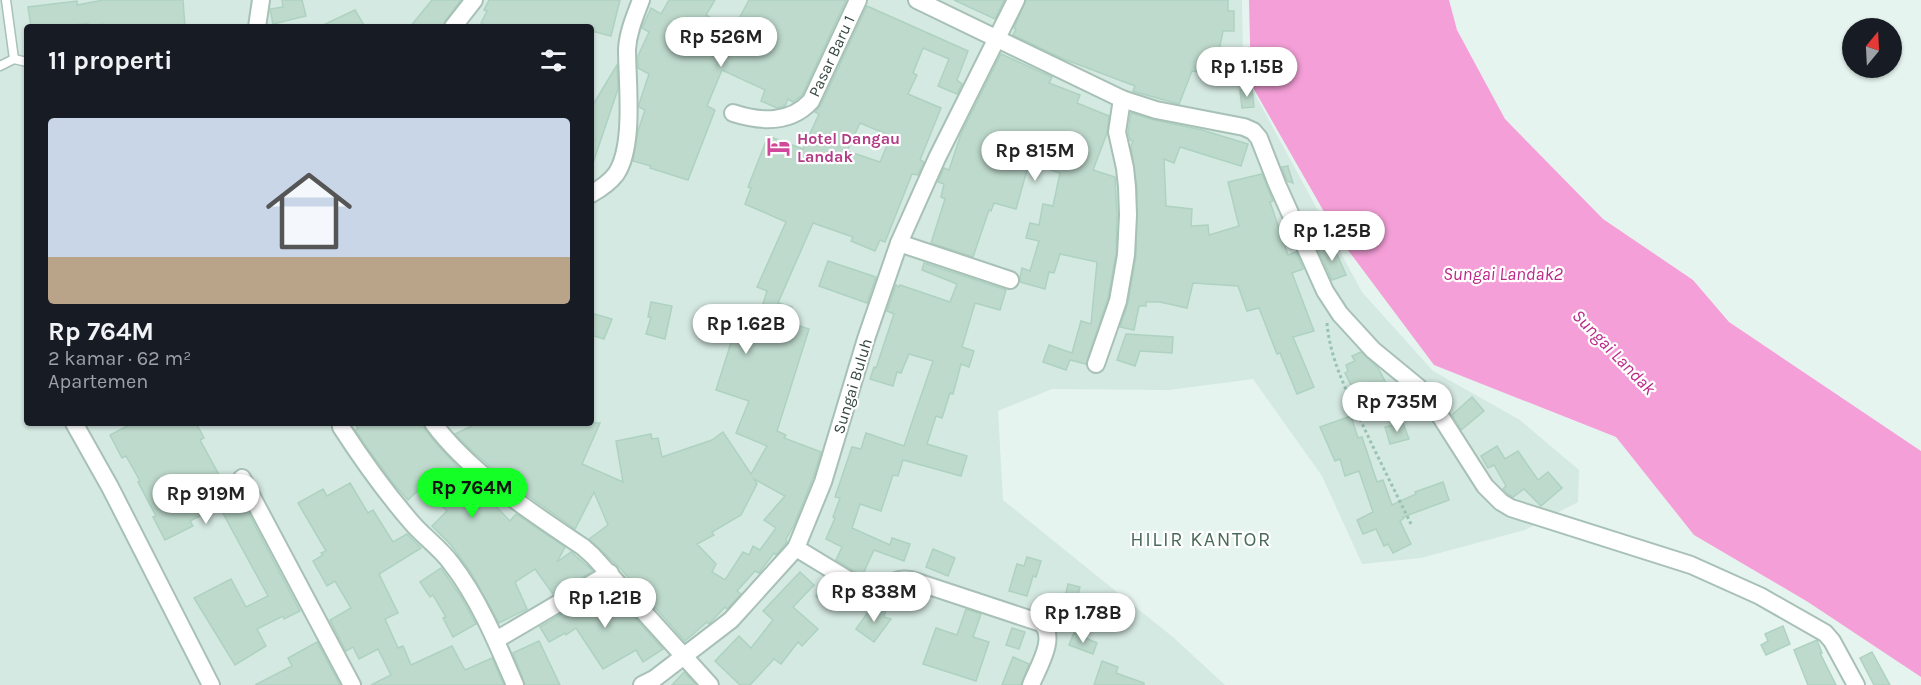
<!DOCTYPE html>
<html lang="id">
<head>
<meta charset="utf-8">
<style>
	body { margin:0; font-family:Karla,sans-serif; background:#20242c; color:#f1f3f6; height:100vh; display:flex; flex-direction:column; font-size:22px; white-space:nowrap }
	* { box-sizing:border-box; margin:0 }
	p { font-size:20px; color:#9ea1a6 }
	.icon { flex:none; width:33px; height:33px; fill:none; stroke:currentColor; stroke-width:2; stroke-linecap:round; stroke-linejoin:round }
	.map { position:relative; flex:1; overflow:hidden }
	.details { position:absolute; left:24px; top:24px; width:570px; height:402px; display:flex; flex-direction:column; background:#171b24; border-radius:6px; box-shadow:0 2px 4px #0004 }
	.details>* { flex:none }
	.needle { width:39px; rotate:18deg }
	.tools { position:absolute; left:1842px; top:18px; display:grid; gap:12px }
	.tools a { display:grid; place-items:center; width:60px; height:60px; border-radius:50%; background:#171b24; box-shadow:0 2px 4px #0004; font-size:30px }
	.price { position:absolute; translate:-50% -51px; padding:0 14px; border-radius:21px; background:#fff; color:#222; font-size:20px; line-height:39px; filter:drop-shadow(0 2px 3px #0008) }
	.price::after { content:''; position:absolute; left:50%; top:36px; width:18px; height:14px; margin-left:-9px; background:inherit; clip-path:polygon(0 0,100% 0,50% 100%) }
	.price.selected { background:#13ff25; color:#111 }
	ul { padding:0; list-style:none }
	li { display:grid; align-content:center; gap:12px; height:318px; padding:0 24px }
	li span { display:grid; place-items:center; height:186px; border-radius:6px; color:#555 }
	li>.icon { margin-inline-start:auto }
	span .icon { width:108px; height:108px; fill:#fffc; stroke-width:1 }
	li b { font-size:26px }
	h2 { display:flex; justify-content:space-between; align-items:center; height:72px; padding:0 24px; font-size:26px }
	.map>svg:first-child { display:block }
	.residential { fill:#d4e9e1; fill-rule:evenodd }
	.water { fill:#f59fd8 }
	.building { fill:#bedacd; stroke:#aed2c1; stroke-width:1.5; fill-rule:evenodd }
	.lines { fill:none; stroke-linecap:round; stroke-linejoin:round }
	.service-casing { stroke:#a8c1b6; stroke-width:11 }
	.minor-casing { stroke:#a8c1b6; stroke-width:20 }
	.path { stroke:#99c3b1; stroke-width:3; stroke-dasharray:3 3; stroke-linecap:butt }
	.service { stroke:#fff; stroke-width:8 }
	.minor { stroke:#fff; stroke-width:16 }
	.labels { text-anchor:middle; stroke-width:4.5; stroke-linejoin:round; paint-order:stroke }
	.street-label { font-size:16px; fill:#35483f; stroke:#fff }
	.hotel-label { font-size:16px; font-weight:bold; fill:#b23c85; stroke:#fff; text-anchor:start }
	.water-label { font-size:18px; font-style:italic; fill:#bb2687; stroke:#fff }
	.quarter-label { font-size:20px; letter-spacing:1.5px; fill:#4b6b5c; stroke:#fff }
</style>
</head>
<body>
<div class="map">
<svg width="1921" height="685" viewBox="0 0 1921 685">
	<rect width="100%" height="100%" fill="#e6f4ef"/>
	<path class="residential" d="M0 0H1242L1243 58 1250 85 1362 292 1433 371 1520 420 1579 470 1578 502 1525 530 1421 558 1362 564 1322 476 1253 379 1169 390 1052 389 998 411 1003 500 1174 638 1225 685H0ZM27 27H591V423H27Z"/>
	<polygon class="water" points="1249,0 1449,0 1457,30 1505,119 1603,219 1693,280 1729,322 1921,451 1921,677 1808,602 1694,535 1616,437 1434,365 1339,238 1251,84"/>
	<g class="building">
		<polygon points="103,0 183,0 185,27 105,27 104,24 88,26 88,23 58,27 31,27 28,7 77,1 77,5"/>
		<polygon points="282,0 302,0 306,16 273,24 270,9 283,7"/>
		<polygon points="432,0 461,0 445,21 443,27 410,27"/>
		<polygon points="489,0 620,0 611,36 591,31 591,27 481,27 483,24 481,23 487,11 484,10"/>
		<polygon points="669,0 715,0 706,15 731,30 734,28 749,0 846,0 802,95 793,102 788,99 785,106 777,108 761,101 765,90 722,70 707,106 715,110 688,180 650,168 651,166 633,161 638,131 645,110 639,107 639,104 649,74 638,68 638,56 649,32 642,28 651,8 661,14"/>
		<polygon points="954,0 1004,0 995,19"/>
		<polygon points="1026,0 1228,0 1228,11 1234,11 1234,31 1223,31 1217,60 1209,59 1206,73 1192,71 1179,104 1139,93 1133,91 1135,86 1061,58 1013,35 1016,29 1014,28"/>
		<path d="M867 6 968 51 957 80 962 84 957 94 938 86 949 59 923 48 913 73 917 75 908 94 941 108 920 160 924 162 918 175 912 174 885 242 880 240 875 251 851 241 853 237 813 223 778 303 792 307 787 322 809 329 777 431 786 435 784 438 821 452 813 478 794 525 786 539 787 542 776 555 774 553 759 573 755 571 737 591 741 594 727 609 725 607 709 624 707 622 685 641 619 567 589 539 608 525 594 492 575 529 509 482 472 451 455 434 478 423H600L582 464 623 482 616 441 651 434 652 439 658 438 662 457 712 440 723 432 751 474 767 446 736 433 749 401 716 390 742 308 760 313 767 291 757 287 786 222 745 204 751 188 748 187 768 136 803 149 819 114 815 112 821 105ZM860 123 891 136 880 162 847 151ZM754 479 785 496 764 520 776 528 760 550 753 546 749 555 743 552 725 580 712 572 716 564 697 544 714 535 712 532 741 515 757 484Z"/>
		<polygon points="355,10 365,27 319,27"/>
		<polygon points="1001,54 1052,77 1049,83 1080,95 1077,103 1109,116 1107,133 1093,170 1115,177 1117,215 1116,254 1108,298 1086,364 1070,360 1066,370 1043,362 1049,345 1072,353 1081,321 1091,324 1097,262 1060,254 1054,273 1049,272 1045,289 1020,282 1020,277 1022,268 1030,271 1039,241 1026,238 1030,223 1039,225 1043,204 1053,206 1060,173 1029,163 1016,209 994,203 991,211 989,210 973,257 931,243 945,199 941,197 944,184 938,182 944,168 949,170 961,134"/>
		<polygon points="617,65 618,89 593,163 591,163 591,108"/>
		<polygon points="1252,89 1254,107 1242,108 1240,90"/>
		<polygon points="1131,113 1154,120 1202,130 1248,144 1241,166 1180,147 1174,163 1164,159 1166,206 1192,209 1191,226 1208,225 1209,235 1239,226 1228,182 1262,174 1273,201 1270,202 1288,255 1296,252 1303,269 1292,273 1314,331 1293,337 1314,387 1297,394 1280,353 1277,354 1259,308 1247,311 1238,286 1193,283 1187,308 1160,302 1146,302 1146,306 1139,306 1134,330 1120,327 1128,303 1136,256 1137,187 1131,146 1133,141 1130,140 1128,132"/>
		<polygon points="1288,166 1288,167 1293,183 1287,181 1282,167"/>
		<polygon points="1332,243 1346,275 1332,280 1318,249"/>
		<polygon points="828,261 876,277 867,303 819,286"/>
		<polygon points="924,263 1006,290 1000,310 975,303 962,347 974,351 969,367 961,364 953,394 950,393 942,418 936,416 927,444 967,456 961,476 903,460 898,476 893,475 881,511 860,504 852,528 890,545 892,538 910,544 904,561 874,550 862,576 836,560 842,547 826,539 835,518 833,517 840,498 835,497 852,447 861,449 866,433 904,446 913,419 933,361 909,354 901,373 897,372 893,386 870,379 874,367 876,368 894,314 887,311 896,285 899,287 900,285 950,302 957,284 922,270"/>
		<polygon points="651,302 672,306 665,339 646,334 651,317 648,317"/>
		<polygon points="591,313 612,319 604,339 591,335"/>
		<polygon points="1126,334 1173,337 1172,353 1140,351 1135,366 1117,360"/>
		<polygon points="1361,352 1378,368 1386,383 1383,385 1388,396 1363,409 1345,373 1348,371 1346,365 1355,361 1352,356"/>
		<polygon points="1472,397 1484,411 1461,430 1452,415"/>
		<polygon points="1351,416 1358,438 1362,437 1377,482 1383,480 1392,505 1416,494 1415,492 1443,482 1449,500 1403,517 1404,518 1400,521 1411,544 1393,553 1388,544 1384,546 1376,529 1363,534 1357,520 1373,512 1359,471 1345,476 1340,459 1335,461 1320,427"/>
		<polygon points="133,423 196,423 204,438 200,440 222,480 229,477 300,611 284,619 283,616 257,629 266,646 235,665 194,598 231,579 246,607 268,596 219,506 190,521 193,526 165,540 153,517 156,516 138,482 140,481 126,456 122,458 110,435"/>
		<polygon points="355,423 423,423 425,430 440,448 510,521 516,514 565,547 557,562 571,552 593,571 553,594 535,569 515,582 527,609 499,623 470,571 451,545 432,526 447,511 439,503 445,496 428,481 408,500 392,482 366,446 355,430 358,429"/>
		<polygon points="1403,423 1409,439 1390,444 1385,427"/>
		<polygon points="1497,446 1505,459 1518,451 1538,480 1548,472 1562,488 1541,506 1524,489 1513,497 1508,494 1503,489 1506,486 1494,465 1488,468 1481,456"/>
		<polygon points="350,483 368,513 373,510 393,542 407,534 421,548 379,574 398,613 385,619 398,648 403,646 411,665 452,646 465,670 492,658 504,685 371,685 391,675 378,649 359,659 353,647 346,651 330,620 351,608 335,581 327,586 313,561 323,555 321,553 326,551 298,503 323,489 327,496"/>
		<polygon points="933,549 955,558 948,576 926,567"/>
		<polygon points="1027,557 1041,561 1036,577 1033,576 1027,596 1009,591 1017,564 1024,566"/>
		<polygon points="441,568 461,597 476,624 453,637 443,618 446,617 433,595 430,597 420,582"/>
		<polygon points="800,572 814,585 793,607 818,629 802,646 798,642 781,664 774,659 750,685 740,685 715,661 739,636 751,648 773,620 763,611"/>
		<polygon points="829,580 847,591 832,609 816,596"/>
		<polygon points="1068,584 1080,587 1073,612 1062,610"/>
		<polygon points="607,587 663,649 643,662 636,650 603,669 576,628 566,635 565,633 549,642 540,627"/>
		<polygon points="875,602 886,610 884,617 891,619 874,642 856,629"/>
		<polygon points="966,609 981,614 973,637 989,642 976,681 923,664 936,628 957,635"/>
		<polygon points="1783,626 1790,644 1766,655 1761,645 1768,641 1765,634"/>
		<polygon points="1012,628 1025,632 1019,649 1006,645"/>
		<polygon points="1074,633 1097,643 1093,654 1069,645"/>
		<polygon points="1817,640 1822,653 1820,653 1836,685 1808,685 1794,650"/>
		<polygon points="539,641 560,685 525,685 513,653"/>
		<polygon points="317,642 340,685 255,685 292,666 288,658"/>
		<polygon points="1872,652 1890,685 1874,685 1860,658"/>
		<polygon points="1013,657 1029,664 1021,685 1002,685"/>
		<polygon points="1102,661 1118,667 1116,673 1144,683 1144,685 1094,685"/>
		<polygon points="684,672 696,685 672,685"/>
	</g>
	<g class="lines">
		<defs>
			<g id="service">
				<polyline points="6,0 14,59"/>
				<polyline points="0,66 14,59 27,62"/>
			</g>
			<g id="minor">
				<polyline points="917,0 1122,99 1156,110 1244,127 1253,131 1259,138 1277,184 1325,291 1340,314 1373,350 1418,387 1430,400 1485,486 1501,502 1511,508 1691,565 1760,596 1825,633 1832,641 1856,685"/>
				<polyline points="257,27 261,0"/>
				<polyline points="453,27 474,0"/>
				<path d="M733 113C761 122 790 124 811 101L858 0"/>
				<path d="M591 194C600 189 610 182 616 174 635 146 627 82 627 49 628 32 635 16 641 0"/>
				<polyline points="899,243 1010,280"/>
				<polyline points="1096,364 1118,301 1126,255 1128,215 1127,187 1125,168 1117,132 1122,99"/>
				<polyline points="74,423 110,487 211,685"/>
				<path d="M433 423C470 473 531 512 583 547L593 556 710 685"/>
				<path d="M341 427C363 461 386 493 412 523 424 537 440 548 451 563 479 599 497 643 515 685"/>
				<polyline points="242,478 352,685"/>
				<path d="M796 548 857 585C863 587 870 590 877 589 891 586 894 577 911 580L1041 623C1058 637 1037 669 1031 685"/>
				<polyline points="496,640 610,573"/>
				<polyline points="642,685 654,679 731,620 796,548 823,482 866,339 899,243 937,158 1016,0"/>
			</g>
		</defs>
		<use href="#service" class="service-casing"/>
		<use href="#minor" class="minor-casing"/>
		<path class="path" d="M1327 323C1330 358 1345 388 1360 419 1376 454 1394 489 1411 524"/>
		<use href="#service" class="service"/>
		<use href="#minor" class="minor"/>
	</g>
	<defs>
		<symbol id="hotel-bare" viewBox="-9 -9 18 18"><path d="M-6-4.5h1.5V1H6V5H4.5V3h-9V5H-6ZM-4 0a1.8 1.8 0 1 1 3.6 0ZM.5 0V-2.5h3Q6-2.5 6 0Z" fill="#d1479c" stroke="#fff" stroke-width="2.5" paint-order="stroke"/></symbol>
	</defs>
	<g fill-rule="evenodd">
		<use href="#hotel-bare" x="762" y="130" width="33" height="33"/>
	</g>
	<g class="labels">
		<g class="street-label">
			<text transform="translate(831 56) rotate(-65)" y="6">Pasar Baru 1</text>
			<text transform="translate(852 386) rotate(-73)" y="6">Sungai Buluh</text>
		</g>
		<g class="hotel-label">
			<text x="797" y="144">Hotel Dangau<tspan x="797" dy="18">Landak</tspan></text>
		</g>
		<g class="water-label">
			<text x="1503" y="280">Sungai Landak2</text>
			<text transform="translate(1614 352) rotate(46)" y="6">Sungai Landak</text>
		</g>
		<g class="quarter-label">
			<text x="1201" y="546">HILIR KANTOR</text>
		</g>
	</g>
</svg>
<div class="tools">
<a><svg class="needle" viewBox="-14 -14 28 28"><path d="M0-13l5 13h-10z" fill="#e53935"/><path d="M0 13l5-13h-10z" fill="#9ea1a6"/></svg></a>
</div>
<b class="price" style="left:721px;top:68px">Rp 526M</b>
<b class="price" style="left:1247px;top:98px">Rp 1.15B</b>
<b class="price" style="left:1035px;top:182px">Rp 815M</b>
<b class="price" style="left:1332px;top:262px">Rp 1.25B</b>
<b class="price" style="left:746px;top:355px">Rp 1.62B</b>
<b class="price" style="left:1397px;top:433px">Rp 735M</b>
<b class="price selected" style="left:472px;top:519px">Rp 764M</b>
<b class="price" style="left:206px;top:525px">Rp 919M</b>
<b class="price" style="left:874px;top:623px">Rp 838M</b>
<b class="price" style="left:605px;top:629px">Rp 1.21B</b>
<b class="price" style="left:1083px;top:644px">Rp 1.78B</b>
<section class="details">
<h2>11 properti<svg class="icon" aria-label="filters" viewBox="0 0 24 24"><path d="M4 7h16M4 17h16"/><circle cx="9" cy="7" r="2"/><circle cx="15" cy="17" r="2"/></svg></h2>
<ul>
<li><span style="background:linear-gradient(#c9d6e8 75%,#b9a48a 0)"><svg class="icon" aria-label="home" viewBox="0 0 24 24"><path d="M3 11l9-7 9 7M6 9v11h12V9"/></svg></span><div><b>Rp 764M</b><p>2 kamar · 62 m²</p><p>Apartemen</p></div></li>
</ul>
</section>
</div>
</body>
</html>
